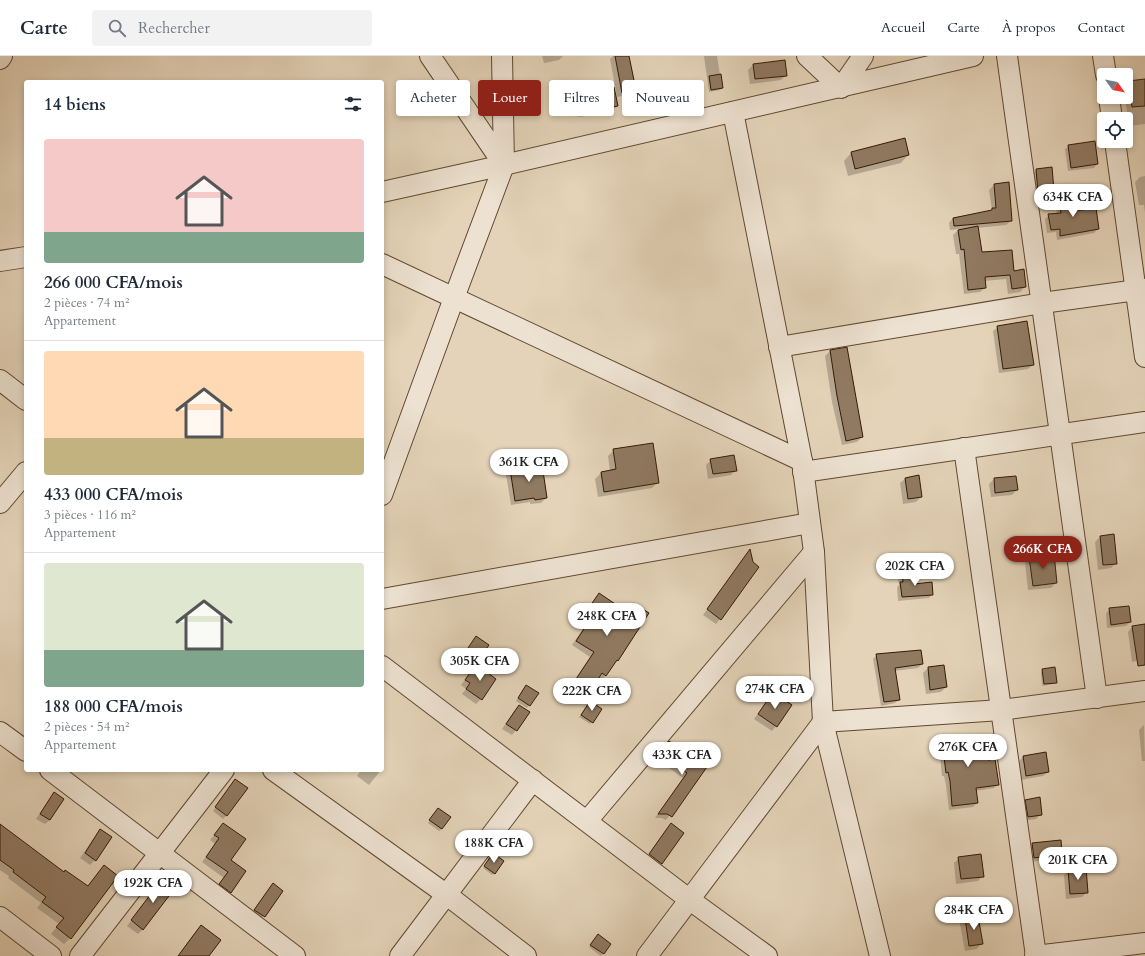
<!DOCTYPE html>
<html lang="fr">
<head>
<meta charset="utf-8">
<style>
	body { margin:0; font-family:Cardo,serif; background:#f2f2f3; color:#1f2937; height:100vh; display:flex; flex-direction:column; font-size:15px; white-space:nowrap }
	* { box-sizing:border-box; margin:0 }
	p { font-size:13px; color:#747a83 }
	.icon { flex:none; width:22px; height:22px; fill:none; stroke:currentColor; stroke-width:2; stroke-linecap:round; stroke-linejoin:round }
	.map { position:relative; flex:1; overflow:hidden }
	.drawer { position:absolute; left:24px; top:24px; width:360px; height:692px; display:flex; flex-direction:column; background:#fff; border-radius:4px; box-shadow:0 2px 6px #0003 }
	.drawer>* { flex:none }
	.guide { position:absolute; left:396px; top:24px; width:380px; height:36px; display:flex; gap:8px }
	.needle { width:26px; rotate:123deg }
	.controls { position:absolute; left:1097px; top:12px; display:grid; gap:8px }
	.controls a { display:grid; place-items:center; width:36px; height:36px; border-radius:4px; background:#fff; box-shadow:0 2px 6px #0003; font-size:20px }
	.price { position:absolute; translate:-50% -34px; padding:0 9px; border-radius:14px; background:#fff; color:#222; font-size:13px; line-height:26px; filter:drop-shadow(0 1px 2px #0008) }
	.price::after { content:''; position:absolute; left:50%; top:24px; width:12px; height:9px; margin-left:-6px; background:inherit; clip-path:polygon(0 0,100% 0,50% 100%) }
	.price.on { background:#8f2418; color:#fff }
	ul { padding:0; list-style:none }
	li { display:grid; align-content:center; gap:8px; height:212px; padding:0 20px }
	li+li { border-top:1px solid #e0e1e3 }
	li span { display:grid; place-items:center; height:124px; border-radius:4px; color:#555 }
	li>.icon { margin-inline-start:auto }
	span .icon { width:72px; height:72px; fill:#fffc; stroke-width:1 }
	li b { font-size:17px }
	h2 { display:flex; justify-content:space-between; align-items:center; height:48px; padding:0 20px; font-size:17px }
	.pill { padding:0 14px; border-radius:4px; background:#fff; box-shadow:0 2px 6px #0003; font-size:14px; line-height:36px }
	.pill.on { background:#8f2418; color:#fff }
	header { display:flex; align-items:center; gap:24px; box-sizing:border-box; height:56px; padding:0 20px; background:#fff; border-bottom:1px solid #e0e1e3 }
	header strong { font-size:19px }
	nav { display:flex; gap:22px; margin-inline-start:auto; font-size:14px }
	.search { width:280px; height:36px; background:#f2f2f3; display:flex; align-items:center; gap:10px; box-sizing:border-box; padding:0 14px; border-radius:4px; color:#747a83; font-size:15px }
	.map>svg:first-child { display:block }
	.shadow { fill:#0003 }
	.building { fill:#907a62; stroke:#351905 }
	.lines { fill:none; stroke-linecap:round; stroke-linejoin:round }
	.minor-casing { stroke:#614832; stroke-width:22 }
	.minor { stroke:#ede2d1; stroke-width:20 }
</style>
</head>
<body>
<header>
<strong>Carte</strong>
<div class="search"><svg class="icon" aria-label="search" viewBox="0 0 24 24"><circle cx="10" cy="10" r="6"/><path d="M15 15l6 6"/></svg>Rechercher</div>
<nav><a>Accueil</a><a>Carte</a><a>À propos</a><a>Contact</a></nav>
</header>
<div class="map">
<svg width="1145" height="900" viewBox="0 0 1145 900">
	<rect width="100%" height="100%" fill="#e4d3b8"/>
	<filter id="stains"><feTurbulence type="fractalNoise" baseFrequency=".005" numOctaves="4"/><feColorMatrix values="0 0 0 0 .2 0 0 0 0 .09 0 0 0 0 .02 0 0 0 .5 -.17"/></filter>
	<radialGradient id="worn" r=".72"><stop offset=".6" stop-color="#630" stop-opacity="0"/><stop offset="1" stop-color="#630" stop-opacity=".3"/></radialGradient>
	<g class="shadow">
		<polygon points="542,0 563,0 559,4 544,7"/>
		<polygon points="613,0 628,0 634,33 630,38 617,41 610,3"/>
		<polygon points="704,0 717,0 722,32 720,34 709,36"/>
		<polygon points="753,9 786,19 781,24 750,28 748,14"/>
		<polygon points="1145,24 1145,68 1129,70 1125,41 1126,29 1129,26"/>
		<polygon points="580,33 593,37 617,50 613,54 579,61 576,37"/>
		<polygon points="1069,90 1097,108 1094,112 1068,115 1065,93"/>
		<polygon points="851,97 908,99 901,107 848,120 844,105"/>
		<polygon points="1036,114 1053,134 1048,139 1034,141 1031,119"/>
		<polygon points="1145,120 1145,157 1144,149 1139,149 1135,126 1140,121"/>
		<polygon points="994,129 1011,165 1006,169 977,172 981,197 1013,216 1025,231 1020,236 1008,238 1006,223 984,225 985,232 980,236 964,238 959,198 956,198 953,179 959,173 950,174 949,167 953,162 990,156 992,154 989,134"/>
		<polygon points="1059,142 1073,156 1098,173 1094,177 1057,184 1056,176 1047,177 1045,163 1049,159 1057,158 1055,146"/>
		<polygon points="998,271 1033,309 1028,313 999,317 993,275"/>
		<polygon points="846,292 862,381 857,386 842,389 832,346 825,300 830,295"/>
		<polygon points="614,394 658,426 652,432 598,441 595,423 601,417 610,415 608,400"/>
		<polygon points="711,404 736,414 731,419 708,423 706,409"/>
		<polygon points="511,414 546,442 541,447 530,448 530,446 511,449 506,419"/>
		<polygon points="1015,421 1017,434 1012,439 991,441 989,428 994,423"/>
		<polygon points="905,423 921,441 916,446 903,448 900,427"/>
		<polygon points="1113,479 1116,507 1111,512 1098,514 1095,486 1100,481"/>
		<polygon points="749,495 720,563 716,568 703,559"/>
		<polygon points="1030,502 1056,527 1051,532 1028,534 1025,507"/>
		<polygon points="912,517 913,529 932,538 929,542 898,545 897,531 899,529 898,522 902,518"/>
		<polygon points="599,538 626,557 633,548 648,557 617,604 612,609 605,620 601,624 598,622 584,640 570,631 590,601 572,589 586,568 580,564"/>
		<polygon points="1110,553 1130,566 1126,570 1107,572 1106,557"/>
		<polygon points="1145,569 1145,601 1142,604 1132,606 1128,576 1132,571"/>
		<polygon points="476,582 478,603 473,608 462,601"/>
		<polygon points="877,599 922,608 918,612 895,615 899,643 895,647 881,650 873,603"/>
		<polygon points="476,609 481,643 476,648 462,638 466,633 461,629"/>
		<polygon points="944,610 946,631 941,636 926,638 923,617 928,612"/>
		<polygon points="1043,614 1056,626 1053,628 1042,630 1041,616"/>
		<polygon points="524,632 537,637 527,652 516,645"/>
		<polygon points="773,637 776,670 772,675 754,663"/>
		<polygon points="588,648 592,666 590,668 579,661"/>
		<polygon points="519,650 516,674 512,679 502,673 514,655"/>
		<polygon points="1144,669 1145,705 1142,705 1139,674"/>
		<polygon points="943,685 987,705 998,728 994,732 976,735 977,747 973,751 949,754 946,729 944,720 942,720 939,689"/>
		<polygon points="665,691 707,709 666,764 662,762 655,762 683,722 655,702"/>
		<polygon points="1023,701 1048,716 1043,720 1021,724 1018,706"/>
		<polygon points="361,714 381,714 369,729 357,720"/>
		<polygon points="232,728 227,759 223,763 213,755"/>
		<polygon points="54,738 50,764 45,768 36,763 49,743"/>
		<polygon points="1026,745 1041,758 1036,763 1023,765 1021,750"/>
		<polygon points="436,755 442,773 439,775 428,767"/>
		<polygon points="223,768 230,804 230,836 225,841 215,833 224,822 202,806 215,788 210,784"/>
		<polygon points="671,768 662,808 657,812 645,804 666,773"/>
		<polygon points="0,770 64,817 87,831 104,810 70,882 64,888 51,878 59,868 37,852 41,847 8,822 9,820 0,814"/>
		<polygon points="101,775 95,804 90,809 80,802 96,779"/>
		<polygon points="1060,785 1061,798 1056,803 1029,806 1027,793 1032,788"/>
		<polygon points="491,801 495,817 492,819 483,812"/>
		<polygon points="959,802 982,820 978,825 956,828 954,807"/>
		<polygon points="1069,814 1087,836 1082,841 1066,843 1064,819"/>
		<polygon points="163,823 143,873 138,878 127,870"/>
		<polygon points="273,829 282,835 259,866 250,859"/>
		<polygon points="977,861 981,888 977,893 965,895 960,868 965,863"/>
		<polygon points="201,870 208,900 178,900 196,875"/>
		<polygon points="596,882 610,888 601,900 589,891"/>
	</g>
	<g class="building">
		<polygon points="615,0 629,0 636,34 622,37"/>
		<polygon points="785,4 787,20 755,23 753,8"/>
		<polygon points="721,18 723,32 711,34 709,20"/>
		<polygon points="1145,23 1145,50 1132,51 1128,25"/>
		<polygon points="593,30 594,36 614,31 618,50 583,57 580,32"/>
		<polygon points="905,82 909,99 855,113 851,96"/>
		<polygon points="1095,85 1098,108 1071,112 1068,89"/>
		<polygon points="1052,111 1054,135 1038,136 1036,113"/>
		<polygon points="1009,126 1012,165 954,170 953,162 992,154 992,152 996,152 994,128"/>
		<polygon points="1071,139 1074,155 1096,152 1099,173 1060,180 1060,173 1051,174 1048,158 1061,157 1058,141"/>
		<polygon points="978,170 982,196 1012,194 1014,215 1024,213 1026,231 1012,233 1010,219 985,221 986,232 968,234 964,193 961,194 958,174"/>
		<polygon points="1027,265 1034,309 1003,313 997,270"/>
		<polygon points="847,291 863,381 846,385 837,340 830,294"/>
		<polygon points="653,387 659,427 604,436 601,416 616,413 613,393"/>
		<polygon points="734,399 737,415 713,418 710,403"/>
		<polygon points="542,408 547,442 535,444 534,442 515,445 510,413"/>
		<polygon points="919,419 922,441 908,443 905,422"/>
		<polygon points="1016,420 1018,434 995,437 994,422"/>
		<polygon points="1114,478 1117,508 1103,509 1100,480"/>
		<polygon points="750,493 753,506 759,511 721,564 707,553"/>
		<polygon points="1054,498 1057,527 1033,530 1029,501"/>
		<polygon points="913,516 914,528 932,526 933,539 902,541 900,526 903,526 902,517"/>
		<polygon points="599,537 627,556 633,547 649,557 618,605 617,604 606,620 602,617 589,637 574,626 594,596 576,585 590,564 584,559"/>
		<polygon points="1129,550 1131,566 1111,569 1109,552"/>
		<polygon points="1145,568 1145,609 1138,610 1132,570"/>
		<polygon points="476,580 489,589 479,604 466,595"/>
		<polygon points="921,594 923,608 895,612 900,644 884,646 876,598"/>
		<polygon points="476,608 496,623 482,644 466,633 470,627 465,624"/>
		<polygon points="944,609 947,631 930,634 928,611"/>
		<polygon points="1055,611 1057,627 1044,628 1042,613"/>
		<polygon points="526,629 539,637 530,650 518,642"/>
		<polygon points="773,636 792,649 777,671 758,658"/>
		<polygon points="590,645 602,653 593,667 581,659"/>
		<polygon points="519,649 530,656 517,675 506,668"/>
		<polygon points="985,679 988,704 995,703 999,729 976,732 978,747 952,750 950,725 948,716 946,717 942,684"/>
		<polygon points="669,685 691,701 693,698 709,708 672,761 667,758 658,758 687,717 659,698"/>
		<polygon points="1046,696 1049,716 1026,720 1023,700"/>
		<polygon points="235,723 248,732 227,760 215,751"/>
		<polygon points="54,736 64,743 50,764 40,758"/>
		<polygon points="1040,741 1042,759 1028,761 1025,744"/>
		<polygon points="438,752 451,761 442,773 429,764"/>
		<polygon points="223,767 246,783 231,804 246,815 231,837 219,828 228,816 206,801 219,782 214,779"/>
		<polygon points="671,767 684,777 662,808 649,798"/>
		<polygon points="0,768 64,816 65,814 88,830 104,809 118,820 71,883 56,871 64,862 42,846 46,841 13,816 14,814 0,804"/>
		<polygon points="100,773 112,781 96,805 85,797"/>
		<polygon points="1061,784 1062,798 1034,802 1032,787"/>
		<polygon points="493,797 504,805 495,818 484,810"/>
		<polygon points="981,798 984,821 961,823 958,801"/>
		<polygon points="1086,811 1088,837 1070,838 1068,813"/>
		<polygon points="163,822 175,832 143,874 131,864"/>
		<polygon points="273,827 283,835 265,861 254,854"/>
		<polygon points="978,860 983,888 969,890 965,862"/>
		<polygon points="201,869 221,884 209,900 178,900"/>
		<polygon points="598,878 611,888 604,898 590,889"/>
	</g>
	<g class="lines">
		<defs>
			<g id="minor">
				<polyline points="430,0 504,109"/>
				<polyline points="807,0 841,32 863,0"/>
				<polyline points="1007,0 1097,642"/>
				<polyline points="1103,0 1106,19"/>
				<polyline points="0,3 2,0"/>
				<polyline points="1109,41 1112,63"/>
				<polyline points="733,56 802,405 814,496 823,666 880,900"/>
				<polyline points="1115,85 1145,301"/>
				<polyline points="382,136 504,109 973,0"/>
				<polyline points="0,205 26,201"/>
				<polyline points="382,208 802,405"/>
				<polyline points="779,291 1042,247 1145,233"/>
				<polyline points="0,324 26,344"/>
				<polyline points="964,392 1036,900"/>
				<polyline points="803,416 1145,366"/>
				<polyline points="382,439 454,242 504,109 502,0"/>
				<polyline points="0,447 26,416"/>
				<polyline points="382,543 810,467"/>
				<polyline points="382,610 690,844 767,900"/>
				<polyline points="0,676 26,695"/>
				<polyline points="50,714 295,900"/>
				<polyline points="273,714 447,839 526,900"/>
				<polyline points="587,765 814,496"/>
				<polyline points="0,861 51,900"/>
				<polyline points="80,900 224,714"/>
				<polyline points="400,900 533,724"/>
				<polyline points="647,900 823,666 1001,654 1145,635"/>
				<polyline points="1035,900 1145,887"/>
			</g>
		</defs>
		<use href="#minor" class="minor-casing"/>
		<use href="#minor" class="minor"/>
	</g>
	<rect width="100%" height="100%" filter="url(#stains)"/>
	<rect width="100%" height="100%" fill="url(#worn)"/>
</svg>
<div class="controls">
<a><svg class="needle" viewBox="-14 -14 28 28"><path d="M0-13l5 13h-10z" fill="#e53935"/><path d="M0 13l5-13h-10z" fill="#747a83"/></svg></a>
<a><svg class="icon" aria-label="locate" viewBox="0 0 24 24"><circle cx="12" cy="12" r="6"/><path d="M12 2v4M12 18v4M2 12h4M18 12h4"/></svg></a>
</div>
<b class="price" style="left:1073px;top:162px">634K CFA</b>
<b class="price" style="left:529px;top:427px">361K CFA</b>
<b class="price on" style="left:1043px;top:514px">266K CFA</b>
<b class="price" style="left:915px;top:531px">202K CFA</b>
<b class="price" style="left:607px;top:581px">248K CFA</b>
<b class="price" style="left:480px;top:626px">305K CFA</b>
<b class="price" style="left:775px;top:654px">274K CFA</b>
<b class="price" style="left:592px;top:656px">222K CFA</b>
<b class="price" style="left:968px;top:712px">276K CFA</b>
<b class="price" style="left:682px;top:720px">433K CFA</b>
<b class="price" style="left:494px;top:808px">188K CFA</b>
<b class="price" style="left:1078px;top:825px">201K CFA</b>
<b class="price" style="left:153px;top:848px">192K CFA</b>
<b class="price" style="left:974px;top:875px">284K CFA</b>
<div class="guide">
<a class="pill">Acheter</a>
<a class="pill on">Louer</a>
<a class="pill">Filtres</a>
<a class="pill">Nouveau</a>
</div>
<section class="drawer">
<h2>14 biens<svg class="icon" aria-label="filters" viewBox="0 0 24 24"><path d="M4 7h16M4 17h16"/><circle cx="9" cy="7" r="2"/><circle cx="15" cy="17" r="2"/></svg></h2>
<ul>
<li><span style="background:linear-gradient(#f6c9c9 75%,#7fa58c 0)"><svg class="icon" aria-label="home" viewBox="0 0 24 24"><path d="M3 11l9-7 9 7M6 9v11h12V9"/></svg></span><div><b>266 000 CFA/mois</b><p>2 pièces · 74 m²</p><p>Appartement</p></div></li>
<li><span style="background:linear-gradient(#ffd9b3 70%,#c2b280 0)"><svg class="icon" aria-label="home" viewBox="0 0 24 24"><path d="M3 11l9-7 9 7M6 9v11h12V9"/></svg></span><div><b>433 000 CFA/mois</b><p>3 pièces · 116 m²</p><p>Appartement</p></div></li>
<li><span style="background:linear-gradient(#dfe7d0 70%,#7fa58c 0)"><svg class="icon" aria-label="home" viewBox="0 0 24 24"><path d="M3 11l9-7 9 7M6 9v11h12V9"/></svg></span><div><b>188 000 CFA/mois</b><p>2 pièces · 54 m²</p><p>Appartement</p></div></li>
</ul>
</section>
</div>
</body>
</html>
